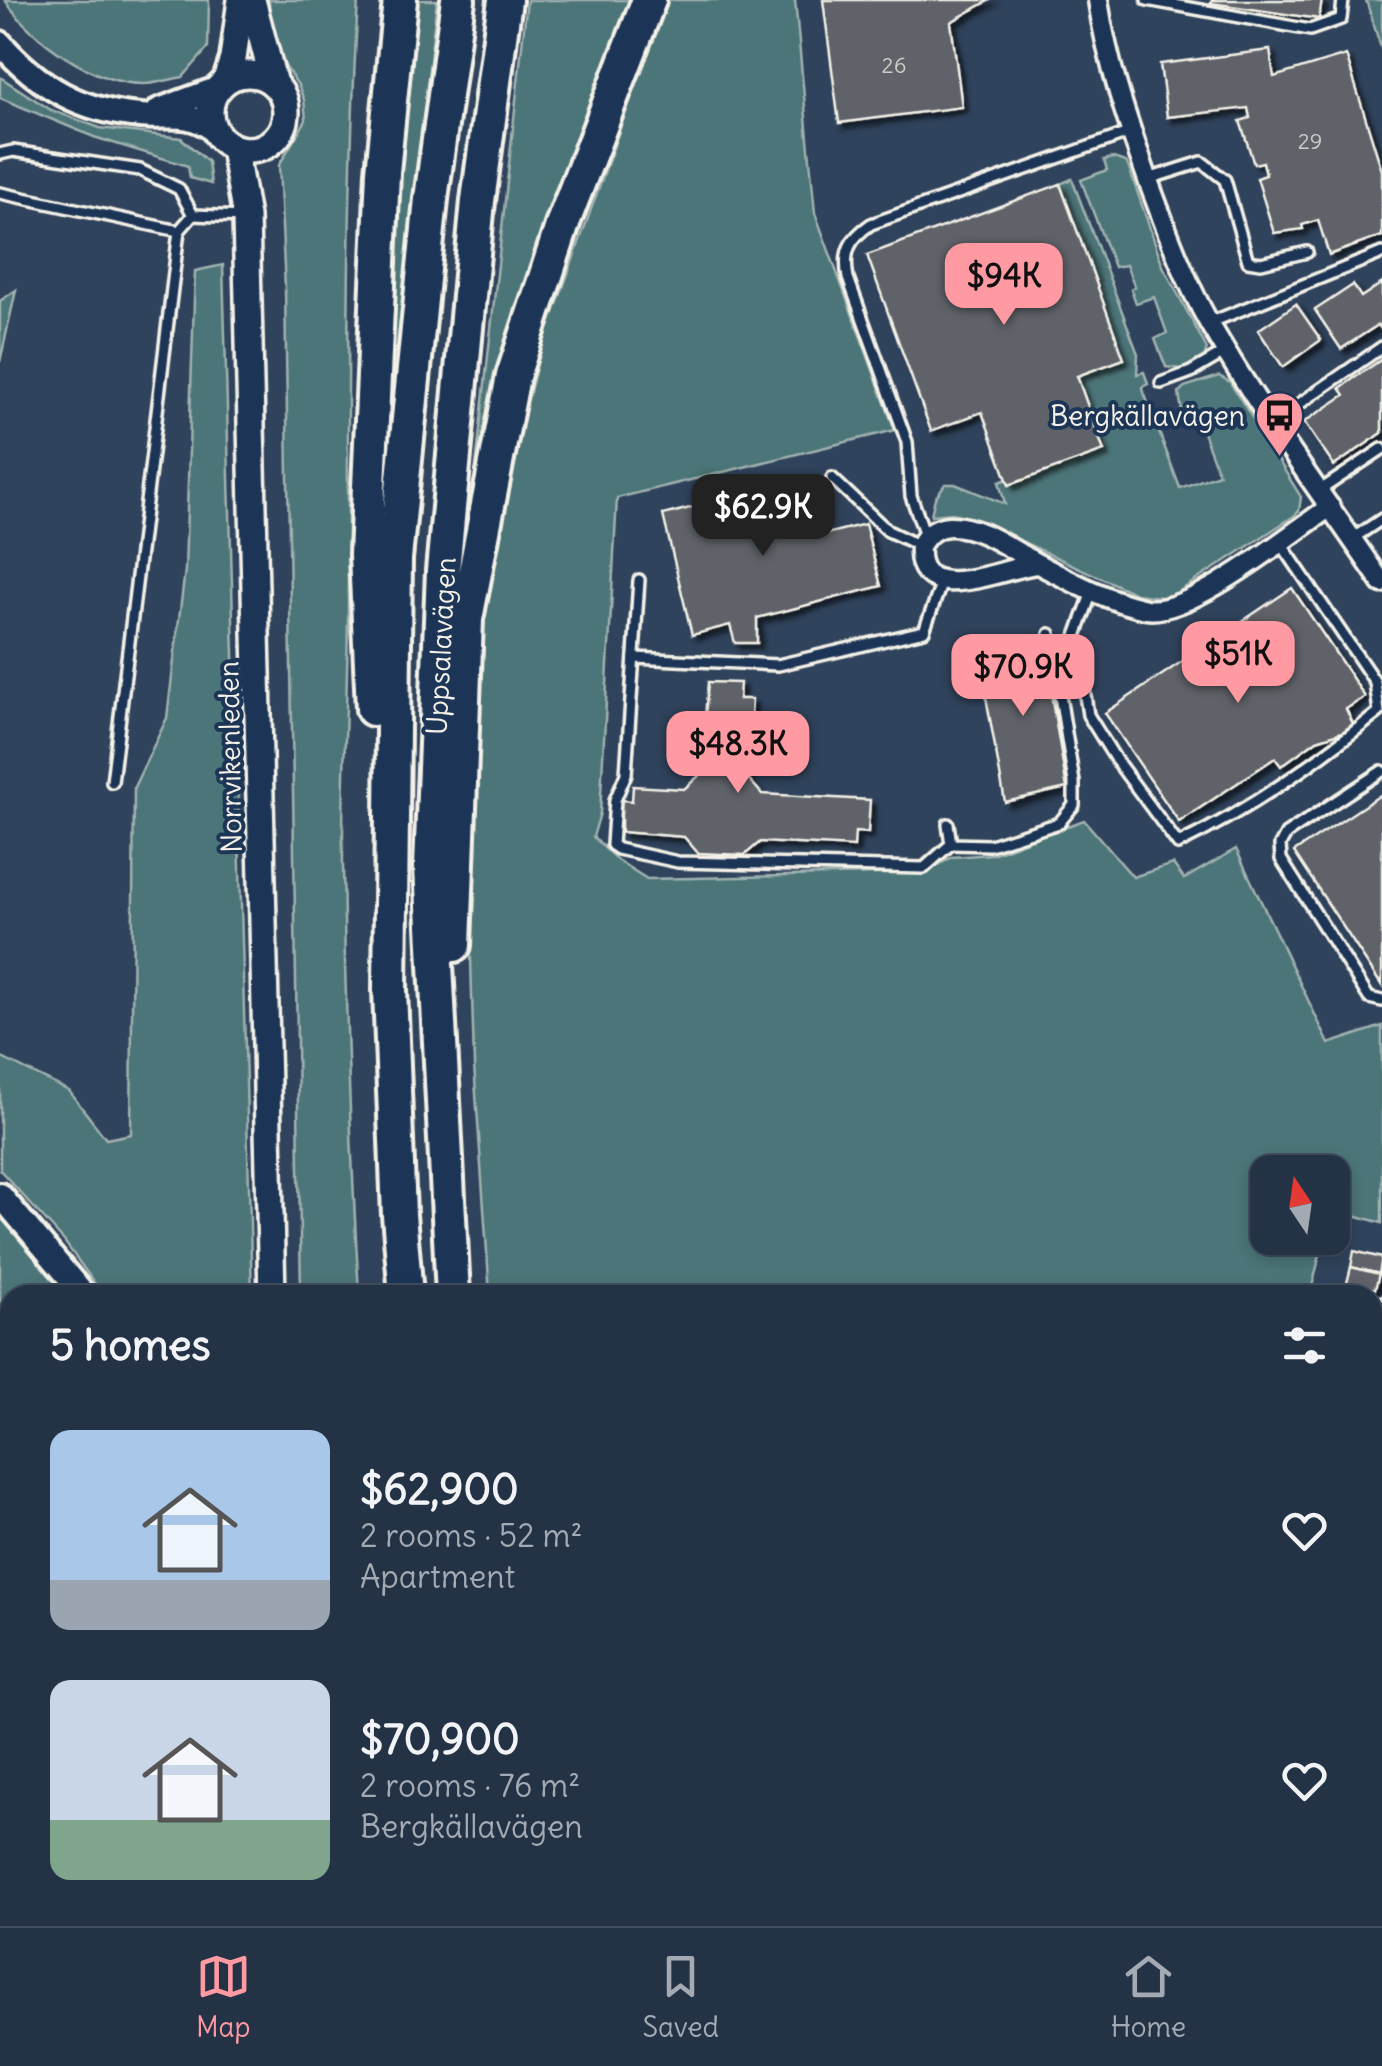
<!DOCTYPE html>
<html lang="en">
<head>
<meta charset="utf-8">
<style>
	body { margin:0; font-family:Delius,sans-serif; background:#2c3a4c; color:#f1f3f6; height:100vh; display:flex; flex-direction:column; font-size:38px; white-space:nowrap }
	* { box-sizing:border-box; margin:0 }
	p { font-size:32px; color:#a3aab3 }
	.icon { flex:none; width:55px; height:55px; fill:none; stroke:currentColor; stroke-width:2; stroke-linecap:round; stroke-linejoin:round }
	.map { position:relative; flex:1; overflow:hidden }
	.sheet { position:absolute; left:0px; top:1285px; width:1382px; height:642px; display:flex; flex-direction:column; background:#243245; border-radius:30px 30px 0 0; box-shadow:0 5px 15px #0003,0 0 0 2px #414d5e }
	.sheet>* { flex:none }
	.needle { width:65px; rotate:347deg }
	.fabs { position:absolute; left:1250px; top:1155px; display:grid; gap:20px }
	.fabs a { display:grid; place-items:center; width:100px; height:100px; border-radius:20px; background:#243245; box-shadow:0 5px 15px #0003,0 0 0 2px #414d5e; font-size:50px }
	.price { position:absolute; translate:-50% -85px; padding:0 22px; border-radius:20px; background:#ff9aa2; color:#111; font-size:32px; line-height:65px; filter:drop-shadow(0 2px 5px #0008) }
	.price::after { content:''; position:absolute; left:50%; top:60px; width:30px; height:22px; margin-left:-15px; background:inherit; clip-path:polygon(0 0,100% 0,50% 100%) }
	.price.on { background:#222; color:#fff }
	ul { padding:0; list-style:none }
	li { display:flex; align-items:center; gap:30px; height:250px; padding:0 50px }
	li span { display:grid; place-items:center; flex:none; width:280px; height:200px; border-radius:20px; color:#555 }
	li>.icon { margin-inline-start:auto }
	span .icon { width:120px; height:120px; fill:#fffc; stroke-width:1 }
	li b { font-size:42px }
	h2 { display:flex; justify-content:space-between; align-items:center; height:120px; padding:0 50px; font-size:42px }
	.tab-bar { display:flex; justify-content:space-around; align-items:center; height:140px; border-top:2px solid #414d5e; background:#243245; font-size:28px; color:#a3aab3 }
	.tab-bar a { display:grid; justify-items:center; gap:5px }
	.tab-bar .on { color:#ff9aa2 }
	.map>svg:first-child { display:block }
	.green { fill:#4c7478; stroke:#a0b2b0; stroke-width:2.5 }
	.building { fill:#5e6369; stroke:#f4f1e8; stroke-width:2.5; filter:url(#shadow) }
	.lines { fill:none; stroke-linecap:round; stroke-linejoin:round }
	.service-casing { stroke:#f4f1e8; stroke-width:16 }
	.minor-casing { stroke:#f4f1e8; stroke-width:25 }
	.tertiary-casing { stroke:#f4f1e8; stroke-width:30 }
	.secondary-casing { stroke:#f4f1e8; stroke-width:32 }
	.motorway-casing { stroke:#f4f1e8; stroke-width:40 }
	.service { stroke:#1d3557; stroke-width:9 }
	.minor { stroke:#1d3557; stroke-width:18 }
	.tertiary { stroke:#1d3557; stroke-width:22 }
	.secondary { stroke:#1d3557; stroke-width:25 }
	.motorway { stroke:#1d3557; stroke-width:32 }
	.labels { text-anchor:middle; stroke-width:8; stroke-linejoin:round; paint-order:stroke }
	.number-label { font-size:22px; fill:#cecec8 }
	.poi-label { font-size:28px; fill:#f4f1e8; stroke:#1d3557; text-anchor:end }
	.street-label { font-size:28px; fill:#f4f1e8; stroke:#1d3557 }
</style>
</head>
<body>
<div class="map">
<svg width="1382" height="1926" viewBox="0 0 1382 1926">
	<defs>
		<filter id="shadow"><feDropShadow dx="5" dy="5" stdDeviation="2.5" flood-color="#0009"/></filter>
	</defs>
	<rect width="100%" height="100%" fill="#30435c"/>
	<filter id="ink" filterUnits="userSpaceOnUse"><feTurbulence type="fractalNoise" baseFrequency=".01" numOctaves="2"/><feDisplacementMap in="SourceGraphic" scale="20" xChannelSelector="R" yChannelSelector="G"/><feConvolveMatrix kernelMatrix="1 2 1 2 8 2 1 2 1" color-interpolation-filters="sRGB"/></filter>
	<g filter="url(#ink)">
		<g class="green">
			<path d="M5 0H209L208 48 183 77C171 79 157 84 144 84 93 84 33 41 5 0Z"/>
			<path d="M269 0H358C346 202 348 404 348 606 348 692 342 778 343 863 345 1007 351 1151 359 1295H301L285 288 279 165 306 120 304 100 298 85 272 47Z"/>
			<polygon points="411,0 437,0 380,493 393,181"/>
			<polygon points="527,0 632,0 611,55 472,502"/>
			<polygon points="666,0 795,0 815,213 895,430 617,498 600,813 593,837 617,860 647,879 925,873 952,857 992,854 1084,820 1133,877 1173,864 1184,879 1236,849 1329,1044 1382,1026 1382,1223 1333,1209 1332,1172 1268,1172 1268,1238 1324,1238 1310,1295 490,1295 474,1065 469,889 478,657 511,466 540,352"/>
			<polygon points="1366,0 1382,0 1382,51"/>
			<polygon points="0,77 51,110 100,128 181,138 208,162 211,184 190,178 188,166 94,137 0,98"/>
			<polygon points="1113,158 1126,162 1129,168 1163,266 1207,349 1202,363 1187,370 1166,367 1155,339 1167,333 1154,297 1136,303 1131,289 1135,287 1126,265 1114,267 1081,180 1107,170 1104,160"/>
			<polygon points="1072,179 1138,354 1137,374 1144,372 1148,384 1142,387 1180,488 1219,474 1194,409 1182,412 1179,393 1184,387 1219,376 1230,382 1301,497 1299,511 1294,516 1175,594 1161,597 1136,594 971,518 953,513 931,515 935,498 945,484 955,484 1005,504 999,482 1007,479 1010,485 1103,451 1077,376 1123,359 1060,184"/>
			<polygon points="223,265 252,1295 103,1295 64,1241 0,1170 0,1057 69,1091 106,1139 131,1134 134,787 167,718 185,570 195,271"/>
			<polygon points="16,290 0,362 0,301"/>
			<polygon points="0,1210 65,1295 10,1295 10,1918 329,1918 331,1926 0,1926"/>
			<polygon points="571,1918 663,1918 672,1926 573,1926"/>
		</g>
		<g class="building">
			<polygon points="823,0 990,0 951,22 962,107 839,123"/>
			<polygon points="1212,0 1322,0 1319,19 1211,3"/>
			<polygon points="1270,50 1274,77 1346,55 1382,171 1382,236 1329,255 1318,220 1302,225 1303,229 1274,233 1257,178 1266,175 1263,162 1254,164 1240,121 1250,118 1248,108 1167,117 1160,64"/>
			<polygon points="1060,184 1124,359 1077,376 1104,451 1009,485 982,412 931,431 867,255"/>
			<polygon points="1382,283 1382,330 1378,325 1341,349 1315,310 1353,285 1361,297"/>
			<polygon points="1296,304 1321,340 1283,367 1258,330"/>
			<polygon points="1382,359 1382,433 1334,466 1304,422 1345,395 1340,388"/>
			<polygon points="803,479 818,536 865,524 881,586 757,618 757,643 735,643 730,625 692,635 663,515"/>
			<polygon points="1292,588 1365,697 1346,709 1355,728 1317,740 1281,766 1275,758 1179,822 1105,713"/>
			<polygon points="1008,636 1043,647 1067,788 1005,802 979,658"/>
			<polygon points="708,682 740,683 739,699 752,699 748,778 762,794 870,800 868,833 855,832 854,847 760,842 745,855 698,853 684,837 621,832 621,800 632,801 633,786 684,789 700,775"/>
			<polygon points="1382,794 1382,986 1294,852"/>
			<polygon points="1354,1251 1382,1258 1379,1274 1351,1267"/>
			<polygon points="1351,1267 1379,1274 1375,1289 1347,1283"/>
			<polygon points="1374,1295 1382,1296 1382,1313 1372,1310"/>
			<polygon points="1372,1354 1382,1356 1380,1376 1372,1374"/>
			<polygon points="1372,1606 1382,1608 1382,1691 1372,1689"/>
			<polygon points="1372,1697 1382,1699 1382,1719 1372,1717"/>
			<polygon points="1372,1736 1382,1739 1382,1756 1372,1754"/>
			<polygon points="1372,1795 1382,1797 1382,1838 1372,1836"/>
			<polygon points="1372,1844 1380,1846 1376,1865 1372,1864"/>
			<polygon points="1379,1881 1382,1882 1382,1902 1375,1900"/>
			<rect x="727" y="1918" width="13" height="8"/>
			<rect x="748" y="1918" width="31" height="8"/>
			<rect x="842" y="1918" width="32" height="8"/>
			<polygon points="889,1918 902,1918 901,1926 888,1926"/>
			<polygon points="922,1918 933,1918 932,1926 921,1926"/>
			<polygon points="944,1918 974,1918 973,1926 943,1926"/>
			<polygon points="1040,1918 1070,1918 1068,1926 1038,1926"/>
			<polygon points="1086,1918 1100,1918 1097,1926 1084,1926"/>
			<polygon points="1120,1918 1133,1918 1130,1926 1117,1926"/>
			<polygon points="1145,1918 1173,1918 1200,1926 1143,1926"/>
			<polygon points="1310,1918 1351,1918 1350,1926"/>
		</g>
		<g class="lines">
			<defs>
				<g id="service">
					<polyline points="1147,0 1310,30 1341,19 1343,0"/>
					<polyline points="0,154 13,151 140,170 179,189 193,215"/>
					<polyline points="1148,179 1202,162 1225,180 1248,261 1261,263 1307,252"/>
					<polyline points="0,193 179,231 193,215"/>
					<polyline points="193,215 245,217"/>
					<polyline points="1209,323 1382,253"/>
					<polyline points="1161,383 1191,372 1227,351"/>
					<polyline points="1273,422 1382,347"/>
					<polyline points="832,478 888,531 920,546"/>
					<polyline points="1319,491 1382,449"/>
					<path d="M925 535 911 496 907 442 848 278C843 252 849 239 871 224L1131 132"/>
					<polyline points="1352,539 1382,519"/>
					<polyline points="639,580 626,774 615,800 612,845 618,849 678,862 924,868 951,844"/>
					<path d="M1093 589 1076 636 1088 715 1116 760 1178 844C1251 809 1316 762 1379 712L1375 682 1280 542"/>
					<polyline points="634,658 778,665 924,631 942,582"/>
					<polyline points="1382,771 1286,834 1280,845 1281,859 1369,998 1382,1001"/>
					<polyline points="112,782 179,231"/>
					<polyline points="948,824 951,844 990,845 1059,823 1074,805 1074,782 1050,634"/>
					<polyline points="1372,1728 1382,1730"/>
					<polyline points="1372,1870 1382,1872"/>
					<polyline points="672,1918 681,1926"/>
					<polyline points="719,1918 719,1926"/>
					<polyline points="374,1926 429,1918"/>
					<polyline points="911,1926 912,1918"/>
					<polyline points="1107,1926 1109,1918"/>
				</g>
				<g id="minor">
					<path d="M1098 0C1107 63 1128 123 1149 183 1167 231 1184 278 1209 323 1261 413 1324 497 1382 583"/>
					<path d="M1036 564C1003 568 915 610 920 546 927 534 935 527 949 526 981 525 1013 551 1040 565 1072 582 1110 602 1146 609 1189 617 1291 533 1330 507"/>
					<polyline points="1372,1460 1382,1422"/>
					<polyline points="1372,1546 1382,1547"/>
					<polyline points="1278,1918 1283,1926"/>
				</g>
				<g id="tertiary">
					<path d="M0 43C39 87 81 111 140 116 170 119 188 110 214 130"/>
					<polyline points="159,110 216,89"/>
					<polyline points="0,1195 84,1295"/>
				</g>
				<g id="secondary">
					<polyline points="252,0 274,84"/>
					<circle cx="248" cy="112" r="38"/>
					<polyline points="226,80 233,59 241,0"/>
					<polyline points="234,148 246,217 272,1295"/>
					<polyline points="353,1918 355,1926"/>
				</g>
				<g id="motorway">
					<polyline points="373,709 366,555 383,172 400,0"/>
					<polyline points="454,945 466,619 513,376 564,220 649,0"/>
					<polyline points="406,1295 399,1215 390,990 395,559 431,199 458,0"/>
					<polyline points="453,1295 431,867 443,571 478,201 505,0"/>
					<polyline points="502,1918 503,1926"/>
					<polyline points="549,1918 550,1926"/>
				</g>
			</defs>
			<use href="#service" class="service-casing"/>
			<use href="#minor" class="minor-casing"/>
			<use href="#tertiary" class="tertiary-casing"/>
			<use href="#secondary" class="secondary-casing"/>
			<use href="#motorway" class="motorway-casing"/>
			<use href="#service" class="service"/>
			<use href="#minor" class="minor"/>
			<use href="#tertiary" class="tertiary"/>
			<use href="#secondary" class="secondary"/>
			<use href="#motorway" class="motorway"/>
		</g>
	</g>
	<defs>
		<symbol id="bus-pin" viewBox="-11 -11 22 30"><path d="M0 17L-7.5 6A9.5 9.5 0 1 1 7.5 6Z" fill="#ff9aa2" stroke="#1d3557"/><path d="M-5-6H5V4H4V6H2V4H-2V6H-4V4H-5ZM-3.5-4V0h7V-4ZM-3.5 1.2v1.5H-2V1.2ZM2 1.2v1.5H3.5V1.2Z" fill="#111"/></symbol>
	</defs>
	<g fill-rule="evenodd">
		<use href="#bus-pin" x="1252" y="388" width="55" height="75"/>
	</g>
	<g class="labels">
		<g class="number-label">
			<text x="894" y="73">26</text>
			<text x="1310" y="149">29</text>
		</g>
		<g class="poi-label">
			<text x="1245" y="426">Bergkällavägen</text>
		</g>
		<g class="street-label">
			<text transform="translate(441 646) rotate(-87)" y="10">Uppsalavägen</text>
			<text transform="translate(230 757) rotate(-91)" y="10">Norrvikenleden</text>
		</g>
	</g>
</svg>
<div class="fabs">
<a><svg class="needle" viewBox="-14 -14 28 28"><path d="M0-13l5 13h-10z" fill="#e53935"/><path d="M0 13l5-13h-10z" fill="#a3aab3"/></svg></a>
</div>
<b class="price" style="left:1004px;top:328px">$94K</b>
<b class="price on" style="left:763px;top:559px">$62.9K</b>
<b class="price" style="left:1238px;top:706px">$51K</b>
<b class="price" style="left:1023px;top:719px">$70.9K</b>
<b class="price" style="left:738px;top:796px">$48.3K</b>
<section class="sheet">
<h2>5 homes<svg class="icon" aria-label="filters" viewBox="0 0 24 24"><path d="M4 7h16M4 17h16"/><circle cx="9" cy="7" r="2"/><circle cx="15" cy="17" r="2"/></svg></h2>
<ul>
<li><span style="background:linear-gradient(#a9c7e8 75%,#9aa5b1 0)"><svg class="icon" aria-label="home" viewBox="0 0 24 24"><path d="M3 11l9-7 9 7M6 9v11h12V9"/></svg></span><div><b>$62,900</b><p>2 rooms · 52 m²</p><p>Apartment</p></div><svg class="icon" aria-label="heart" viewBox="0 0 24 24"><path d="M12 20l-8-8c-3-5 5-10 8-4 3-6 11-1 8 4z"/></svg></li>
<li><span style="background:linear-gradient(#c9d6e8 70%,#7fa58c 0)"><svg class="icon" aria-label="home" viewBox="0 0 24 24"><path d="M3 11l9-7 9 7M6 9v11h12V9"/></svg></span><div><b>$70,900</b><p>2 rooms · 76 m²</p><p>Bergkällavägen</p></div><svg class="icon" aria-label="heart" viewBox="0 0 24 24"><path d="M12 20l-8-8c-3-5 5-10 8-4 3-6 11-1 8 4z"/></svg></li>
</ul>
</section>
</div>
<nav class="tab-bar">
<a class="on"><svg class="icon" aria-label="map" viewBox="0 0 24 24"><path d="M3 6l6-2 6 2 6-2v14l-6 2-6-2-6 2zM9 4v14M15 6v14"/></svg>Map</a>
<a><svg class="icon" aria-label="saved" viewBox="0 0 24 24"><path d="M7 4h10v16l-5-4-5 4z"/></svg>Saved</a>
<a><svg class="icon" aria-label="home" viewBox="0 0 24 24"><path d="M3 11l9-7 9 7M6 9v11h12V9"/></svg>Home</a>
</nav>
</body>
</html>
